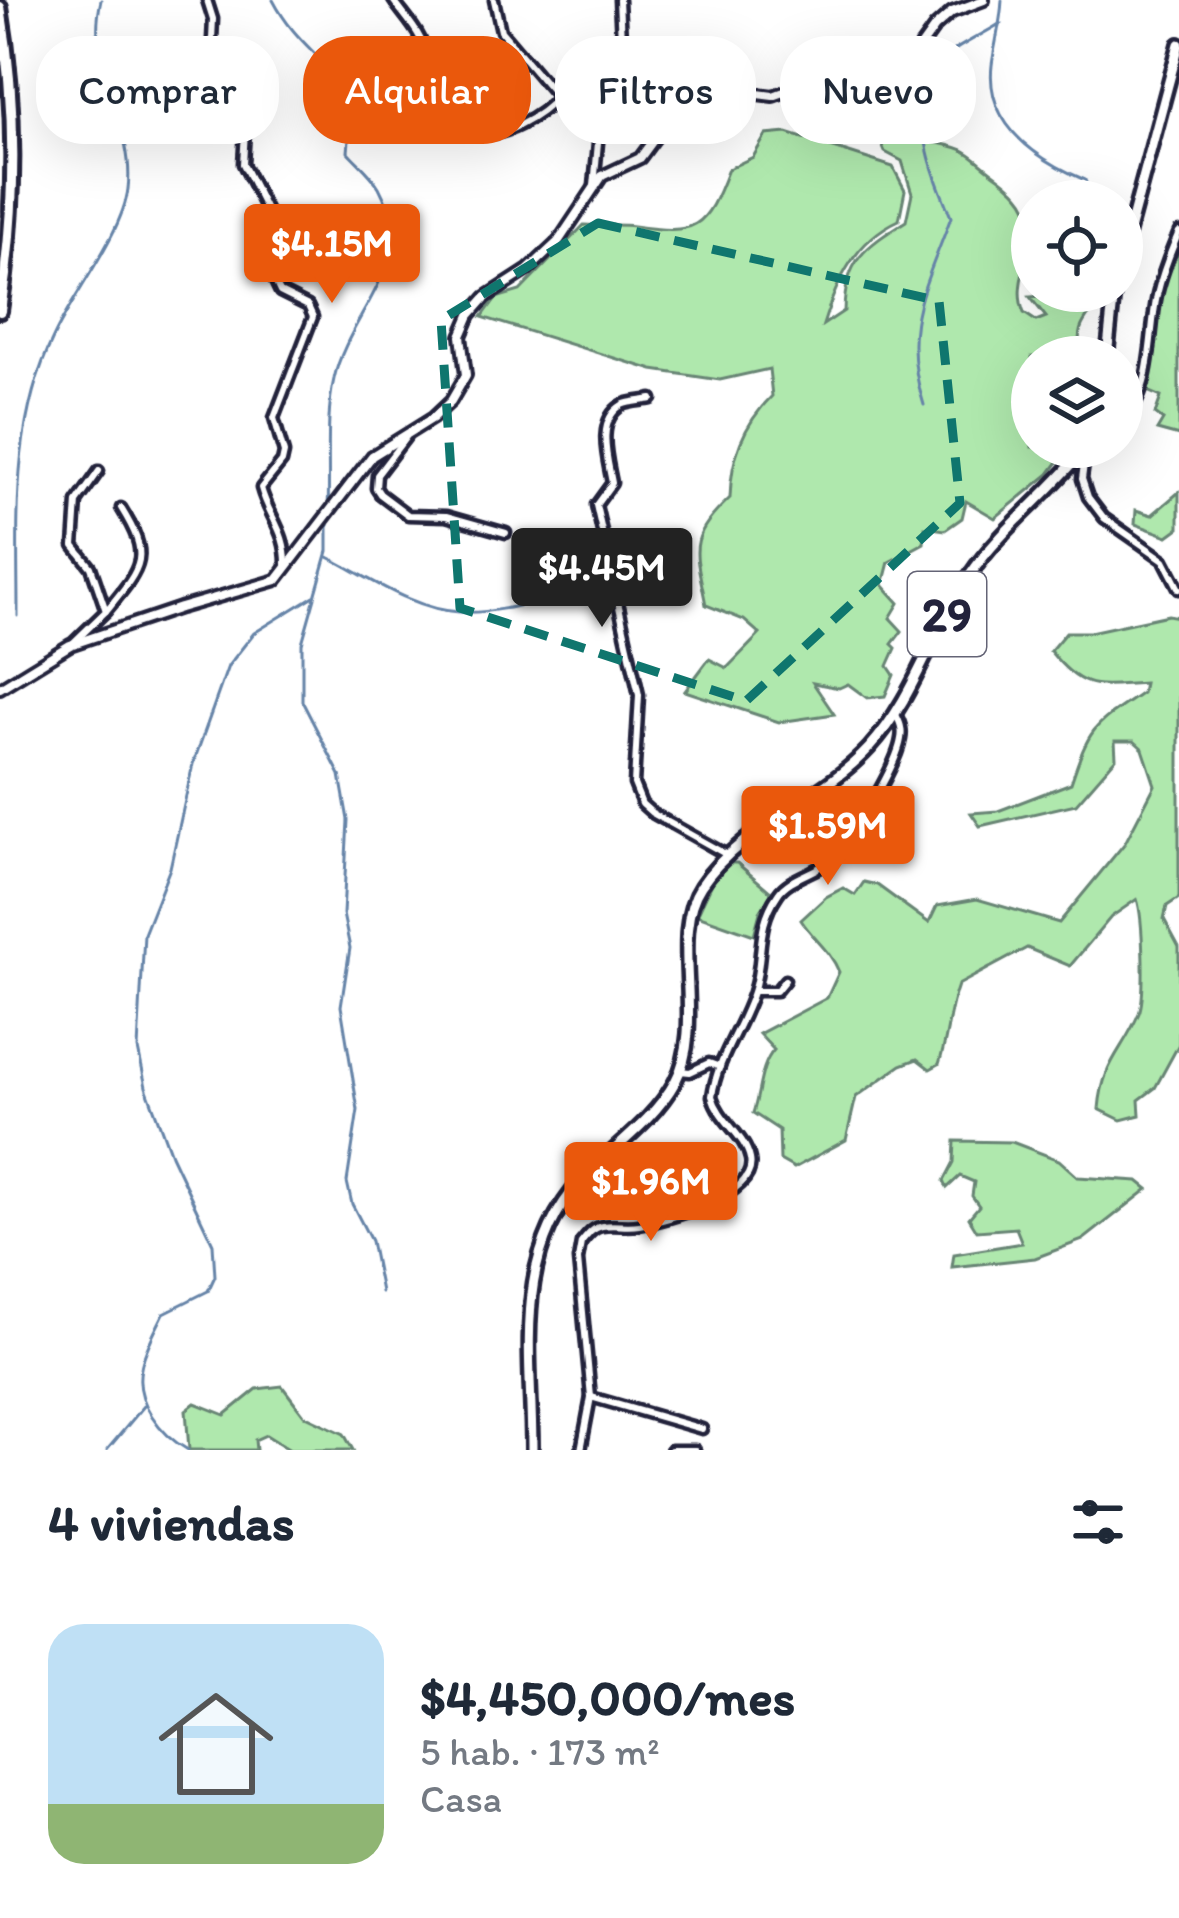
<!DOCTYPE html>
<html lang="es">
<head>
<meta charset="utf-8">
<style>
	body { margin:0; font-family:Itim,sans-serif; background:#f6f6f7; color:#1f2937; height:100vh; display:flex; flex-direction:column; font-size:45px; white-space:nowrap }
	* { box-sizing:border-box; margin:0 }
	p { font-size:39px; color:#747a83 }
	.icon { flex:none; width:66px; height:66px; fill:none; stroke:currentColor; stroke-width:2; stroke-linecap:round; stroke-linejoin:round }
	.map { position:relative; height:1450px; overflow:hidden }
	.details { display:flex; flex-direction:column; background:#fff; flex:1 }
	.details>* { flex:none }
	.hud { position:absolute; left:36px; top:36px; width:1107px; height:108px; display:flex; gap:24px }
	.fabs { position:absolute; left:1011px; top:180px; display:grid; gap:24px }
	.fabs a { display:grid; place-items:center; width:132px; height:132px; border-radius:50%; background:#fff; box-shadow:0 12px 48px #0002; font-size:60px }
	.price { position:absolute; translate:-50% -102px; padding:0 27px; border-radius:12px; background:#ea580c; color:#fff; font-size:39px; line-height:78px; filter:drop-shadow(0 3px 6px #0008) }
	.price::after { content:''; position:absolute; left:50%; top:72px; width:36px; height:27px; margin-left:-18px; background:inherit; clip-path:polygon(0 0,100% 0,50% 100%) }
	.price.selected { background:#222; color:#fff }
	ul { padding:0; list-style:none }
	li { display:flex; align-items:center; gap:36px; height:300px; padding:0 48px }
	li span { display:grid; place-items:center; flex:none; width:336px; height:240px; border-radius:36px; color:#555 }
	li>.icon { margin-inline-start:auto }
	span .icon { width:144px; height:144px; fill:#fffc; stroke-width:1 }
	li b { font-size:51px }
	h2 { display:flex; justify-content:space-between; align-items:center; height:144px; padding:0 48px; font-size:51px }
	.tag { padding:0 42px; border-radius:48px; background:#fff; box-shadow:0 12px 48px #0002; font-size:42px; line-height:108px }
	.tag.selected { background:#ea580c; color:#fff }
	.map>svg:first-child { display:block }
	.green { fill:#afe8ad; stroke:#688574; stroke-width:3 }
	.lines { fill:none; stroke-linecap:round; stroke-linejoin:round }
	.stream { stroke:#6684a8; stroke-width:3 }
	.street-casing { stroke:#22223b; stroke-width:15 }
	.secondary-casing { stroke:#22223b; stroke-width:16 }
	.primary-casing { stroke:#22223b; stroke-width:18 }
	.highway-casing { stroke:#22223b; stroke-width:20 }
	.street { stroke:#fff; stroke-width:6 }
	.secondary { stroke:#fff; stroke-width:8 }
	.primary { stroke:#fff; stroke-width:9 }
	.highway { stroke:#fff; stroke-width:10 }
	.marked { fill:none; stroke:#0f766e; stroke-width:9; stroke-dasharray:24 15; stroke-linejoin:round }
	.labels { text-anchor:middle; stroke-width:9; stroke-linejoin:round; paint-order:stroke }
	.shield { fill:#fff; stroke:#646476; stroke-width:3 }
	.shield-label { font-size:48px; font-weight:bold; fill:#22223b }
</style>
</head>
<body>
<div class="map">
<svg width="1179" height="1450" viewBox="0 0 1179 1450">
	<rect width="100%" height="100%" fill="#fff"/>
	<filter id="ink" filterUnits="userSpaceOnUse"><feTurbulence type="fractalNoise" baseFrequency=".00833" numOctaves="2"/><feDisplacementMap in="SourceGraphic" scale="24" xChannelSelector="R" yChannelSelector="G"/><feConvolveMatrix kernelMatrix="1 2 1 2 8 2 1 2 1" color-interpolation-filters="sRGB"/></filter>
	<g filter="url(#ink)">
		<g class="green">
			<path d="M918 126 933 129 930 142C972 148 968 155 999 177 1020 193 1032 206 1032 233L1027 238C1029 265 1013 286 1024 313L1036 321 1046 317 1030 297 1104 291C1091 320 1073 319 1081 357H1032V447H1069L1049 474 995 518 966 501 962 518 945 530 925 527 924 543 889 562 883 585 899 603 890 618 902 631 892 644 896 648 888 666 894 675 885 696 867 698 848 684 839 688 813 683 834 714 779 722 685 691 709 659 727 668 760 634 744 620 706 605C695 548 686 540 730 498 731 458 743 425 772 396L769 369 720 380 653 370 482 317 496 298 520 291 584 225C600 226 617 224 633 226 697 235 705 230 728 169L753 157 766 135 787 133 893 167 905 190 899 220C855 240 836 283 823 325L844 311C845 260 865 247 906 221L912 193 902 161 885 152 882 145 889 135Z"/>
			<polygon points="1179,252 1179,436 1157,430 1163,420 1155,414 1161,397 1145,390 1167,262 1171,263"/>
			<polygon points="1179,492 1179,528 1168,536 1135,524 1136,510 1152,515"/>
			<path d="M1168 615 1179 617V898L1167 906 1164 919 1179 947V1044L1155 1088 1139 1100 1140 1115 1121 1120 1099 1109C1103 1061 1122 1053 1139 1013 1146 996 1143 917 1137 899L1111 917 1070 966 1027 948 958 985C948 1012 948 1038 939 1064L930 1069 917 1059 901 1065 856 1097 846 1140 794 1168 780 1160 779 1130 753 1113C760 1093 760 1065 774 1050L759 1034 827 998 839 972C830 950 814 940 801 920L826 897 843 888 855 895 864 882 877 885 929 923 937 906 977 899 1059 923 1125 843 1155 785 1143 749 1134 741H1115L1116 758 1076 804 980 826 971 813 998 811 1071 783C1090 726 1093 726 1142 693L1144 683C1096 686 1083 692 1050 651L1066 632H1090Z"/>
			<polygon points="729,863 737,863 772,893 760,912 754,935 697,915 717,873"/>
			<polygon points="955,1141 1012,1142 1059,1160 1078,1177 1138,1181 1148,1189 1083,1240 1035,1258 952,1267 954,1254 1022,1243 1016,1228 977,1231 969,1218 979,1206 972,1196 974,1182 960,1176 947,1188 944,1181 954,1162"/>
			<polygon points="282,1386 304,1415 344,1434 353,1450 290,1450 266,1435 255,1440 256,1450 189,1450 186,1410 195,1403 225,1415 257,1389"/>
		</g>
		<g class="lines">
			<g class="stream">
				<path d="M273 0C308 67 358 61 348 152 358 163 372 175 379 187 420 262 348 313 334 379 325 417 330 469 328 509"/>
				<path d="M1002 0C1001 22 995 43 992 65 985 125 1038 160 1085 180L1093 201"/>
				<path d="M924 405C899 326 925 289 951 217 932 171 907 112 938 64 947 51 986 33 1001 23"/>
				<polyline points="328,519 328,551 302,643 302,701 340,775 348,820 343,914 350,948 341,1006 358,1110 347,1182 352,1204 371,1241 381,1292"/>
				<path d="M328 557C368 577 414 610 459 612 491 614 523 605 553 597"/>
				<path d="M18 616C18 520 11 424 54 336 73 295 123 232 128 189 136 124 84 71 101 0"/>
				<polyline points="107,1450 144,1406"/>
				<path d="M188 1450C161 1435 134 1401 141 1368 144 1350 156 1330 164 1313L208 1291 215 1276 213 1244 171 1155 146 1087 138 1049 144 934 170 868 193 764 228 666 254 633 314 596"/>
			</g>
			<defs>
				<g id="street">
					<path d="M207 0 213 19 210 80 246 115 243 164 269 216 267 258 272 275 280 292 308 306 313 317 274 418 284 453 282 462 261 488C269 518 287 531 286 567"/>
					<path d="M393 0C402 13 413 24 420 38 441 84 452 160 520 125 534 118 547 110 557 97L586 99 601 110 594 186"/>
					<polyline points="494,0 501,31 557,97"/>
					<polyline points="601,110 621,40 619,0"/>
					<path d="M652 399C644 401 629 401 622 405 595 421 608 460 612 483L596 505 639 695 634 784 642 804 652 813 727 855"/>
					<path d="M1122 422C1154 392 1148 336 1157 295 1162 273 1170 253 1179 232"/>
					<polyline points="406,437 377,475 376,488 380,494 408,515 446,516 506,533"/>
					<polyline points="1086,449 1082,479 1088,497 1104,518 1164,560 1179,589"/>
					<path d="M106 611C142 567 152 558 121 508"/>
					<polyline points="73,643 106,611 91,567 74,546 77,502 99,471"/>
					<polyline points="754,991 776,991 785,980"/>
					<polyline points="680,1071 690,1072 709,1063 720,1067"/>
					<polyline points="591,1397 702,1429"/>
					<path d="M581 1450 591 1397 578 1260 581 1243C587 1236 592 1228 602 1226 614 1224 627 1227 639 1225 668 1220 758 1196 750 1159 745 1135 719 1121 712 1096 717 1059 742 1027 753 992 765 957 754 929 778 894 789 877 816 873 832 859 852 841 897 765 901 739 903 729 900 722 895 713"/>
					<polyline points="671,1450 695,1450"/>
				</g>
				<polyline id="secondary" points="0,688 70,645 180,608 277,580 372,456 433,418 451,401 466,375 461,336 470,315 486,297 528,270 558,242 602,176 640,158 674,112 717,95 742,92 773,96 787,91 849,53 906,56 917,52 935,27 952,12 984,0"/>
				<g id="primary">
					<polyline points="1122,257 1179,44"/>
					<polyline points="1107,357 1114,291"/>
					<path d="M532 1450C532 1356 512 1255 581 1181 611 1149 653 1122 675 1082 707 1024 668 935 701 886 739 828 821 800 869 748 914 699 933 630 970 575 1002 527 1051 493 1086 447"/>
				</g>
				<path id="highway" d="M0 7C17 108 16 209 0 311"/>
			</defs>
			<use href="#street" class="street-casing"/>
			<use href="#secondary" class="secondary-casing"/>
			<use href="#primary" class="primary-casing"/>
			<use href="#highway" class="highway-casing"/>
			<use href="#street" class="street"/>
			<use href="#secondary" class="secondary"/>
			<use href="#primary" class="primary"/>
			<use href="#highway" class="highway"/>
		</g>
	</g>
	<path class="marked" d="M598 223 939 301 960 503 746 701 460 608 441 320Z"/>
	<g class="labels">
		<rect class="shield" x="908" y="572" width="78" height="84" rx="9"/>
		<g class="shield-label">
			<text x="947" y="631">29</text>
		</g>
	</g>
</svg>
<div class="fabs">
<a><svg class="icon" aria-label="locate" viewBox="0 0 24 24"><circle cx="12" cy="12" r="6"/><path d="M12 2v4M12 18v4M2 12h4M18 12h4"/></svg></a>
<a><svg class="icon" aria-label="layers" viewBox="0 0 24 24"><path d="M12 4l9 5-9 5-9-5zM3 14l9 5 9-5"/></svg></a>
</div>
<b class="price" style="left:332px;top:306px">$4.15M</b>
<b class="price selected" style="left:602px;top:630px">$4.45M</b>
<b class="price" style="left:828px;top:888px">$1.59M</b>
<b class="price" style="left:651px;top:1244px">$1.96M</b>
<div class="hud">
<a class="tag">Comprar</a>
<a class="tag selected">Alquilar</a>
<a class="tag">Filtros</a>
<a class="tag">Nuevo</a>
</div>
</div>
<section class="details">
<h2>4 viviendas<svg class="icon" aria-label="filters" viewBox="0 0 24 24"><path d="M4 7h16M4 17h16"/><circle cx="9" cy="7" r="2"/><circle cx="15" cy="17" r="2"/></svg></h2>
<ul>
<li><span style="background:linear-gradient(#bfe0f5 75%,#8fb573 0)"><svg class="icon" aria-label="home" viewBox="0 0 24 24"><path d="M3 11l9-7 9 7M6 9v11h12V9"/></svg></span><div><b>$4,450,000/mes</b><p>5 hab. · 173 m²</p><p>Casa</p></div></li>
</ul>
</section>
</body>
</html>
